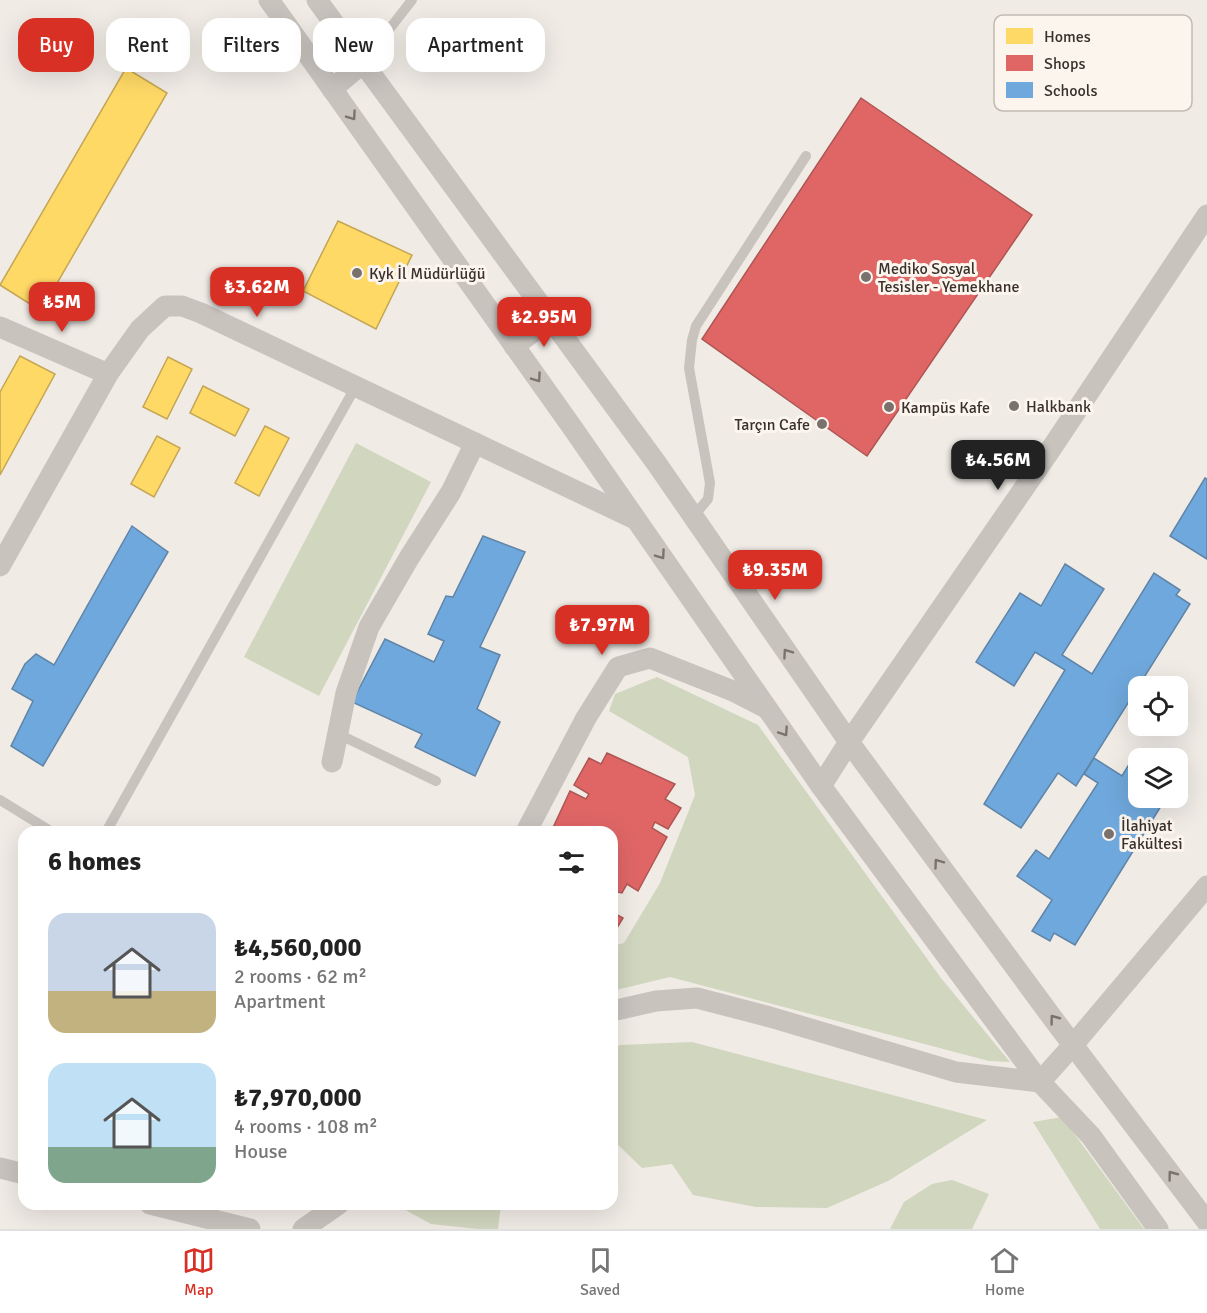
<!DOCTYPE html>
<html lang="en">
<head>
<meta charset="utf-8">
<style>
	body { margin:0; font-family:Signika,sans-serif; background:#f6f6f6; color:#222; height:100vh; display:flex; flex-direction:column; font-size:22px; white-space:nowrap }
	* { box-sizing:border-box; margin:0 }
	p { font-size:20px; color:#767676 }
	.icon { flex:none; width:33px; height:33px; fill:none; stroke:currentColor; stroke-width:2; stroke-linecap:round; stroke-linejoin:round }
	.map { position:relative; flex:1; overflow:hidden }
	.panel { position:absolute; left:18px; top:826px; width:600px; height:384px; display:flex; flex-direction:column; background:#fff; border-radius:18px; box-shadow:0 6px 24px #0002 }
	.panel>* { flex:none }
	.guide { position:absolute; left:18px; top:18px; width:600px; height:54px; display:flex; gap:12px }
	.fabs { position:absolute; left:1128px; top:676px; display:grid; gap:12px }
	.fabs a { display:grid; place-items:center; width:60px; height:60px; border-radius:12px; background:#fff; box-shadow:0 6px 24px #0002; font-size:30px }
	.price { position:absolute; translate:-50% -51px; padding:0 14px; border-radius:12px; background:#d93025; color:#fff; font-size:20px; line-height:39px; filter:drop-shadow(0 2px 3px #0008) }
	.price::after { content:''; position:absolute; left:50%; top:36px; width:18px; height:14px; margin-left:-9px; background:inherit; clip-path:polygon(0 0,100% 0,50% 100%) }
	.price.on { background:#222; color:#fff }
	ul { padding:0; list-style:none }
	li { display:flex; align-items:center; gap:18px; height:150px; padding:0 30px }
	li span { display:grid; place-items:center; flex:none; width:168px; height:120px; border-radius:18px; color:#555 }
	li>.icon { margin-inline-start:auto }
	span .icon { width:72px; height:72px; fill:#fffc; stroke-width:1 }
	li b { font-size:26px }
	h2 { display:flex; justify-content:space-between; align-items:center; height:72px; padding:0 30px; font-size:26px }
	.pill { padding:0 21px; border-radius:18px; background:#fff; box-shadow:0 6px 24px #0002; font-size:21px; line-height:54px }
	.pill.on { background:#d93025; color:#fff }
	.menu { display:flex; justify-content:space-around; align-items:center; height:84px; border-top:2px solid #e0e0e0; background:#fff; font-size:16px; color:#767676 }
	.menu a { display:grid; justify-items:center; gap:3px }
	.menu .on { color:#d93025 }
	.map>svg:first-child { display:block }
	.green { fill:#d1d6bf }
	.homes { fill:#ffd966; stroke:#c4a654; stroke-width:1.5 }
	.shops { fill:#e06666; stroke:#ae5654; stroke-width:1.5 }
	.schools { fill:#6fa8dc; stroke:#5f84a7; stroke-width:1.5 }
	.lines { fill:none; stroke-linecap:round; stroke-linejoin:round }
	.lane { stroke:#c9c3be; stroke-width:10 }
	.street { stroke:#c9c3be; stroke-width:21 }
	.oneway { stroke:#7b726d }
	.poi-dot { fill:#7a716c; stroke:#fbf5ee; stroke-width:2 }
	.labels { text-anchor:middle; stroke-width:6; stroke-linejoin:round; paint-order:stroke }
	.poi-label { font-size:16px; fill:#3b302b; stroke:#fbf5ee; text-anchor:start }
	.key { fill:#fbf5ee; stroke:#c1bab4; stroke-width:1.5 }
	.key-label { font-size:16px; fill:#3b302b }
</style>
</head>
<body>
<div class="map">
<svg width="1207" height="1229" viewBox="0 0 1207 1229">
	<rect width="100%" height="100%" fill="#f0ebe5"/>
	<g class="green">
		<polygon points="356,443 431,482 319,696 244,657"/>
		<polygon points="657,677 758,725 941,978 1010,1062 989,1061 670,977 612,991 612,946 624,943 660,883 695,795 688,757 609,711 615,694"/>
		<polygon points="692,1042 987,1120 888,1181 827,1208 756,1207 693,1195 672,1164 642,1168 612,1139 612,1048 621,1045"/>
		<polygon points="1062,1117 1144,1229 1100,1229 1033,1122"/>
		<polygon points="952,1180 989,1194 972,1229 890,1229 904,1202 932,1184"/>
		<polygon points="401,1204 501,1205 498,1229 478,1229 431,1224 398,1206"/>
	</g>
	<g class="homes">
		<polygon points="126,68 167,93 41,311 0,285"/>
		<polygon points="338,221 412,255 376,329 303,291"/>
		<polygon points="20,356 55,374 0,475 0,392"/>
		<polygon points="168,357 192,369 167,419 143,407"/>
		<polygon points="203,386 249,409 235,436 190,413"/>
		<polygon points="265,426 289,438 259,496 235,483"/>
		<polygon points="157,436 180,448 154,497 131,484"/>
	</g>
	<g class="shops">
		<polygon points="861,98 1032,215 867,456 702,339"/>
		<polygon points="607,753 675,784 665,799 681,808 668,829 655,822 652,828 667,837 638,891 627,884 622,893 613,891 612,893 612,832 551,832 570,791 586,799 589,794 574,785 589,758 601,764"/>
		<polygon points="612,912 623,918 612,936"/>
	</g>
	<g class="schools">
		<polygon points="1205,478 1207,479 1207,559 1170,536"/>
		<polygon points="132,526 168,552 43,766 11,746 33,701 12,689 25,664 36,654 54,665"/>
		<polygon points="483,536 525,552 480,647 500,655 477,709 500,722 475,776 415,747 422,734 352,702 385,639 434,662 444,641 428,634 446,596 453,597"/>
		<polygon points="1065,564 1104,589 1062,655 1092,674 1154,573 1180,590 1176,595 1190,604 1076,786 1058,773 1021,828 984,804 1065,670 1035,652 1014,686 976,662 1020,593 1041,606"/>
		<polygon points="1137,751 1149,759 1138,759 1138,798 1166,798 1075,945 1054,933 1050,941 1032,931 1052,900 1017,876 1036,850 1049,859 1098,783 1084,774 1094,758 1122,776"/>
	</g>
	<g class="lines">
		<g class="lane">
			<polyline points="363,63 412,0"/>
			<polyline points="693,517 708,499 710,483 689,368 692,340 696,326 806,156"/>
			<polyline points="338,734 436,781"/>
			<polyline points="0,800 52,832"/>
			<polyline points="106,832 356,386"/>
		</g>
		<g class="street">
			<polyline points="269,0 572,427 821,786 1040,1082 1091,1136 1158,1229"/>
			<polyline points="317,0 657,464 849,742 1054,1020 1207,1222"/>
			<polyline points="332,89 363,63"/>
			<polyline points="0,327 108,374"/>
			<polyline points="514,346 551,319"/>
			<polyline points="0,566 108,374 140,329 165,306 182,306 201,313 635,519"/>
			<polyline points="332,762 346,693 369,627 409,558 451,492 475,443"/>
			<polyline points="821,786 849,742 1049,452 1207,215"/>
			<polyline points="526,832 586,718 618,667 650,658 733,691 766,708"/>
			<polyline points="612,1011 656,1001 697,998 770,1017 956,1072 1040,1082 1073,1045 1207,886"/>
			<polyline points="0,1168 24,1174"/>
			<polyline points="150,1204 250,1229"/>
			<polyline points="303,1229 339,1204"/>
		</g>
	</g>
	<defs><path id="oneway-chevron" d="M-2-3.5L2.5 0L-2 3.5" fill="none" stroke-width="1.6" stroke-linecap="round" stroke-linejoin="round" transform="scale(1.5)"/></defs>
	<g class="oneway">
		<use href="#oneway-chevron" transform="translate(352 116) rotate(55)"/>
		<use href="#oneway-chevron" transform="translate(537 378) rotate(55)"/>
		<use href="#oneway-chevron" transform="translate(661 555) rotate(55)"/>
		<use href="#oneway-chevron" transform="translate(787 653) rotate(-125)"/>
		<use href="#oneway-chevron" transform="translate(784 732) rotate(56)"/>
		<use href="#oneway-chevron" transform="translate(938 863) rotate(-126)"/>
		<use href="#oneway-chevron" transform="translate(1054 1019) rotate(-127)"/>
		<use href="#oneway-chevron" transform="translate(1172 1175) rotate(-127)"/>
	</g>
	<g class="poi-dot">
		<circle cx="357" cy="273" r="6"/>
		<circle cx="866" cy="277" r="6"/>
		<circle cx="1014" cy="406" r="6"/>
		<circle cx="889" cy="407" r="6"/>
		<circle cx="822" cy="424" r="6"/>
		<circle cx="1109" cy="834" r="6"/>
	</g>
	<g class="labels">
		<g class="poi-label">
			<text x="878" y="274">Mediko Sosyal<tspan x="878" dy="18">Tesisler - Yemekhane</tspan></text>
			<text x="369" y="279">Kyk İl Müdürlüğü</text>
			<text x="1026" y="412">Halkbank</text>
			<text x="901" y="413">Kampüs Kafe</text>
			<text x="810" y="430" text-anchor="end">Tarçın Cafe</text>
			<text x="1121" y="831">İlahiyat<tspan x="1121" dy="18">Fakültesi</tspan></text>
		</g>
	</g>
	<rect x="994" y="15" width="198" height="96" rx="9" class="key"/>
	<rect x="1006" y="28" width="27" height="16" fill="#ffd966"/>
	<rect x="1006" y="55" width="27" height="16" fill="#e06666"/>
	<rect x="1006" y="82" width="27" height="16" fill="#6fa8dc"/>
	<g class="key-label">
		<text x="1044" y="42">Homes</text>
		<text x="1044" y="69">Shops</text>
		<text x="1044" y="96">Schools</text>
	</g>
</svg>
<div class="fabs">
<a><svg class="icon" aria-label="locate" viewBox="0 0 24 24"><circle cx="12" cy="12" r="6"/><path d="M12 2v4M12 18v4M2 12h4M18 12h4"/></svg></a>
<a><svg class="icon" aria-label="layers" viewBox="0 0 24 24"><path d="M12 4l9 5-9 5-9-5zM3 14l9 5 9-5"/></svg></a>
</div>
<b class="price" style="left:257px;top:318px">₺3.62M</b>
<b class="price" style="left:62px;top:333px">₺5M</b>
<b class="price" style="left:544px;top:348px">₺2.95M</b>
<b class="price on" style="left:998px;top:491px">₺4.56M</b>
<b class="price" style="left:775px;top:601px">₺9.35M</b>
<b class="price" style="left:602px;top:656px">₺7.97M</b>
<div class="guide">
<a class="pill on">Buy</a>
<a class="pill">Rent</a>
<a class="pill">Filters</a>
<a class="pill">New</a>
<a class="pill">Apartment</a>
</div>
<section class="panel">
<h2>6 homes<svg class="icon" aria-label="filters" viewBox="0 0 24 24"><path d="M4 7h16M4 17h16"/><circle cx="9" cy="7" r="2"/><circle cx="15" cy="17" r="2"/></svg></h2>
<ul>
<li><span style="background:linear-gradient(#c9d6e8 65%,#c2b280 0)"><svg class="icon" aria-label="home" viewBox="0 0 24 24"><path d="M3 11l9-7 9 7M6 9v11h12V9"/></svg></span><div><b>₺4,560,000</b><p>2 rooms · 62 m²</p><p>Apartment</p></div></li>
<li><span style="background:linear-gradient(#bfe0f5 70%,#7fa58c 0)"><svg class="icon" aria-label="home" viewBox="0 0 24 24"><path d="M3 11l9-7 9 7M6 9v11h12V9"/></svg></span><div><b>₺7,970,000</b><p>4 rooms · 108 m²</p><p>House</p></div></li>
</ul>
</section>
</div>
<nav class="menu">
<a class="on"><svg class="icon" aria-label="map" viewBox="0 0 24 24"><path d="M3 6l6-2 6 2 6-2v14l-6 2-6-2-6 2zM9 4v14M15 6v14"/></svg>Map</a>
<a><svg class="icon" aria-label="saved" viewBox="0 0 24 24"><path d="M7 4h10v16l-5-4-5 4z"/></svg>Saved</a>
<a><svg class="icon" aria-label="home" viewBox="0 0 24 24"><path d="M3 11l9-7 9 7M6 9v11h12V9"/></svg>Home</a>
</nav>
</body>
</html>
